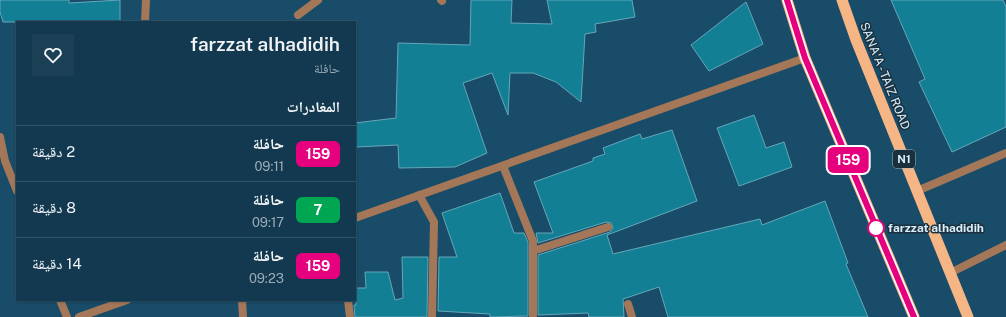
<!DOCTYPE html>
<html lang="ar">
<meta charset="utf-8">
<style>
body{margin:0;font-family:"Public Sans","Noto Naskh Arabic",sans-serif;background:#1b4056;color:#f1f3f6;direction:rtl;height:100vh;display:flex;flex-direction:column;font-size:15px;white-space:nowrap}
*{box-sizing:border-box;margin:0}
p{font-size:13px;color:#9cacb7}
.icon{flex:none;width:22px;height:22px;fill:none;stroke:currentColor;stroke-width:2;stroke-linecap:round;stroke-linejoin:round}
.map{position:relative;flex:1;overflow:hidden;direction:ltr}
.side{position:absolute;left:16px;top:21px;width:340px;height:280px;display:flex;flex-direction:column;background:#12394f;border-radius:0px;box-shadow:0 1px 3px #0004,0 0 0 1px #315366;direction:rtl}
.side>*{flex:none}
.badge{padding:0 8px;border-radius:6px;font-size:14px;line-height:26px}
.map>.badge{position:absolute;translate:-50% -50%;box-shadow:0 0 0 2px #fff}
h2{padding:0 16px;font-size:15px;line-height:36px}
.round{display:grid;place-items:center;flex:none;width:42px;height:42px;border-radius:0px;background:#1b4056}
.headline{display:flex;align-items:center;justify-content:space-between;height:68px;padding:0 16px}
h1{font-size:19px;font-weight:600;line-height:30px}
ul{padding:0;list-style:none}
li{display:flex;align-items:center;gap:12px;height:56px;padding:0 16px;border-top:1px solid #315366}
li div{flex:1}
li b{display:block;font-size:15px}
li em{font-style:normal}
li .badge{min-width:44px;font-weight:700;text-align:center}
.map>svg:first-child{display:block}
.building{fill:#137f95;stroke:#65a7b9}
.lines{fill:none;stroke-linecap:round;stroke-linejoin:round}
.service{stroke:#a37758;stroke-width:8}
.minor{stroke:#a37758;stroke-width:8}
.trunk{stroke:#f6b585;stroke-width:11}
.line-casing{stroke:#fff;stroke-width:9}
.line{stroke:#e6007e;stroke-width:6}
.stop-dot{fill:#fff;stroke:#e6007e;stroke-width:2}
.labels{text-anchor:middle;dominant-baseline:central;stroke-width:3;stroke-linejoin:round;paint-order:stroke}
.shield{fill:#1b303d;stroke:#a0b5c3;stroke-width:1}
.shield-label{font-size:11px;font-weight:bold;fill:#d9eefc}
.street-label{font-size:12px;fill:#d9eefc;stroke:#1b303d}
.stop-label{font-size:12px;font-weight:bold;fill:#d9eefc;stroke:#1b303d;text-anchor:start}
</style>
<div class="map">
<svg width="1006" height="317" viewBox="0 0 1006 317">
<rect width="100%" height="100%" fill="#184c69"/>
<g class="building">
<path d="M0,0H69V3L120,0V22H3L0,12Z"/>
<path d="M471,0H512L511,23L552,24L547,0H632L635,17L595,24L596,32L585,34L581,102L556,82L533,73H510L508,115L492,73L463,83L487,153L455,167L399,168L398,145L356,147L355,123L396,118L398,43L470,45Z"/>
<path d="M891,0H1003L1006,7V127L952,152L919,82L925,79Z"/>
<path d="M746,2L763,44L709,71L691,45Z"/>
<path d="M754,115L766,148L784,142L792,167L739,186L717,128Z"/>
<path d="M672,130L697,201L607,235L613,254L760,219L762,225L825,201L848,263L846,264L868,317H668L659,287L623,299L624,317H589L588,313L538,315V255L610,232L613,228L611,223L606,222L538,243L536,233H553L534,182L593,161V158L605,154L603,148L640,134L642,139Z"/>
<path d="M500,193L514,233H524L528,242V316L490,317V314L438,311L439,257H457L442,213Z"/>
<path d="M402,257H428L427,317H355L354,305H356V288H366L365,272H388L395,300L403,298Z"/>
</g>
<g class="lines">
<g class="service">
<path d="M441,0L442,1"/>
<path d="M298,15L318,0"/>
<path d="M419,195L434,222L432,317"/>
<path d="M533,251L608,227"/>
<path d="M950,273L1006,245"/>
<path d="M242,300L243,317"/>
<path d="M348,300L350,317"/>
</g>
<g class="minor">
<path d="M145,22L146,0"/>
<path d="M0,137L5,161L17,191"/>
<path d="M503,166L533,241V317"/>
<path d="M917,191L1006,153"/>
<path d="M355,218L805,58"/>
<path d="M60,300L67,317"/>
<path d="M628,304L632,317"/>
<path d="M79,317L127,300"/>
</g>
<g class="trunk">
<path d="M787,0L805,58L914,317"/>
<path d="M842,0L856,40L968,317"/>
</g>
</g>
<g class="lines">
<defs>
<path id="line" d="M787,0L805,58L914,317"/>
</defs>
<use href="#line" class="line-casing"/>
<use href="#line" class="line"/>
</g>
<circle class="stop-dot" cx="876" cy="228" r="8"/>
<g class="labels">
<rect class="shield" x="893" y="150" width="22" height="18" rx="3"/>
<g class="shield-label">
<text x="904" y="159">N1</text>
</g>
<g class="street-label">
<text transform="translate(885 76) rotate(68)">SANA'A - TAIZ ROAD</text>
</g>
<g class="stop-label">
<text x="888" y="228">farzzat alhadidih</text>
</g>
</g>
</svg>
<b class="badge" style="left:848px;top:160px;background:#e6007e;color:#fff">159</b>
<section class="side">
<div class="headline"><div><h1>farzzat alhadidih</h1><p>حافلة</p></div><a class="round"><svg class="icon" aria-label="heart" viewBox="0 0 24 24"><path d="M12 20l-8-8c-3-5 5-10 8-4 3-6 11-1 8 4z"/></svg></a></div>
<h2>المغادرات</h2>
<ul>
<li><span class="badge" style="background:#e6007e;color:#fff">159</span><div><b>حافلة</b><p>09:11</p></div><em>2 دقيقة</em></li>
<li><span class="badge" style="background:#00a651;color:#fff">7</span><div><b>حافلة</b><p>09:17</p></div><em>8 دقيقة</em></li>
<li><span class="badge" style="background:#e6007e;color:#fff">159</span><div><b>حافلة</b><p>09:23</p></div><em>14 دقيقة</em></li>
</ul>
</section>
</div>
